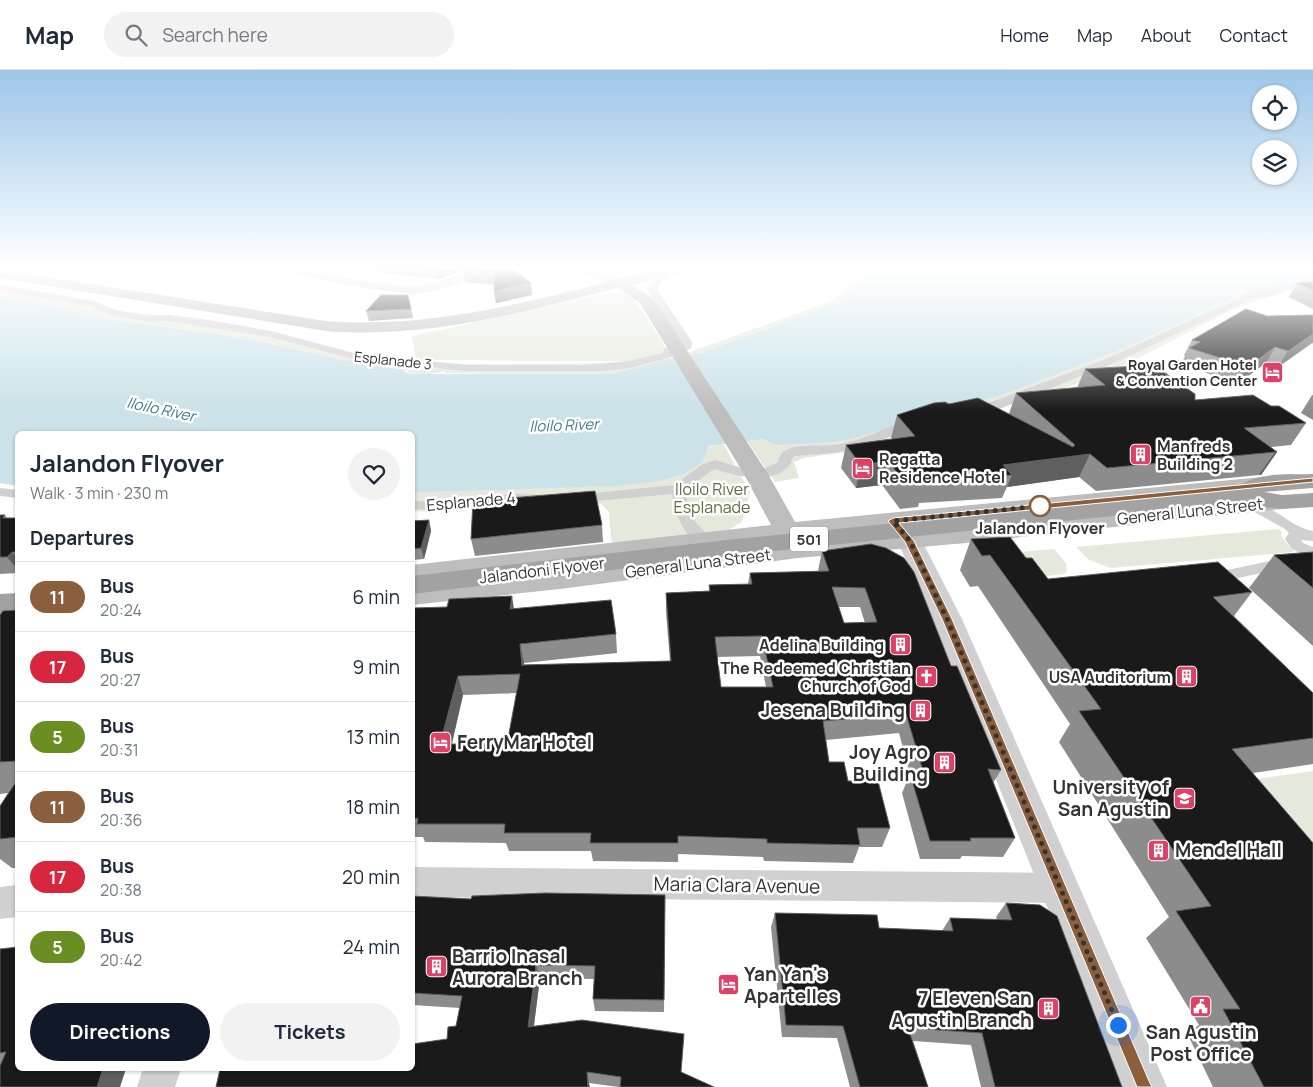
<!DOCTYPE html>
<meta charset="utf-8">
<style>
body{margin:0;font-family:Manrope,sans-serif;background:#f2f2f3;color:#1f2937;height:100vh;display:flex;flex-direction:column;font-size:19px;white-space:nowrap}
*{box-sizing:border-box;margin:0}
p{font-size:16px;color:#747a83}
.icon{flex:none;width:28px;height:28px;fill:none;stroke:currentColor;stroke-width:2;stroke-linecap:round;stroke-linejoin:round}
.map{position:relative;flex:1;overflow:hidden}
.side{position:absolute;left:15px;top:361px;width:400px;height:640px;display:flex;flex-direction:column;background:#fff;border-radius:8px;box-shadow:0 1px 4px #0004}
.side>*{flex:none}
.badge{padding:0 10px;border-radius:16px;font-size:18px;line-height:32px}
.tools{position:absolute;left:1252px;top:15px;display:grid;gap:10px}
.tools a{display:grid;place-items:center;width:45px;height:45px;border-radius:50%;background:#fff;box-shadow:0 1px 4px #0004;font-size:25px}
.you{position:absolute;width:25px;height:25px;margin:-12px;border:4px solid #fff;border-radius:50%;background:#1a73e8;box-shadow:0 0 0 8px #1a73e833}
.map>.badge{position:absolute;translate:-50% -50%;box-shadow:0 0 0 2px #fff}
h2{padding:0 15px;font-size:19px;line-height:45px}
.round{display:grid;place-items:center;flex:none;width:52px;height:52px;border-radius:26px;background:#f2f2f3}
.head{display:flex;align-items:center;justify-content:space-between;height:85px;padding:0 15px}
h1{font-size:24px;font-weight:700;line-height:38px}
.button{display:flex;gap:10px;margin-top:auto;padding:10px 15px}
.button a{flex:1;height:58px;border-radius:30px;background:#111827;color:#fff;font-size:20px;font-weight:700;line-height:58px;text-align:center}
.button a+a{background:#f2f2f3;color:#1f2937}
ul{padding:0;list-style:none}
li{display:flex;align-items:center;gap:15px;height:70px;padding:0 15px;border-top:1px solid #e0e1e3}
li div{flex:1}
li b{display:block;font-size:19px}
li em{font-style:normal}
li .badge{min-width:55px;font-weight:700;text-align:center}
header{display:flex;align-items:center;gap:30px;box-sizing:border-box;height:70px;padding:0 25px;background:#fff;border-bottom:1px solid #e0e1e3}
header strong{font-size:24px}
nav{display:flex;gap:28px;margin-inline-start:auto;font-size:18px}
.search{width:350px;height:45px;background:#f2f2f3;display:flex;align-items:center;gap:12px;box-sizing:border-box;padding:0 18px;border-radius:28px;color:#747a83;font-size:19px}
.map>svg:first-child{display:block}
.green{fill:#e5e9dc;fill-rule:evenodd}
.water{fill:#cae2e8}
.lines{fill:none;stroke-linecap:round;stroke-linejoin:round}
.pedestrian{fill:#d0d0d0;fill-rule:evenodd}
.minor{fill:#d0d0d0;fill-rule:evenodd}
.tertiary{fill:#d0d0d0;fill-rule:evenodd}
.secondary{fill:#bdbdbd;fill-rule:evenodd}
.trunk{fill:#a2a2a2;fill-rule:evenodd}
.wall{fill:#8c8c8c;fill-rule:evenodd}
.shaded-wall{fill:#5f5f5f}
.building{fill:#1a1a1a;stroke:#5f5f5f;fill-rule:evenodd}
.line{fill:#8b5e3c;stroke:#fff}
.walk{stroke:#333;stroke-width:5;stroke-dasharray:0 9}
.stop-dot{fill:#fff;stroke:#8b5e3c;stroke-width:2.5}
.labels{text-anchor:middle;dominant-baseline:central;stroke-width:5;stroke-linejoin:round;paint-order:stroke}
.far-street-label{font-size:14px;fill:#333;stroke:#fff}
.far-poi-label{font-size:14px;font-weight:bold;fill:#333;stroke:#fff;text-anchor:end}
.far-water-label{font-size:15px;font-style:italic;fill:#407a8c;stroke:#fff}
.shield{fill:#fff;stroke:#707070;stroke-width:1}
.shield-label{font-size:15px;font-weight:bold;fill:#333}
.poi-label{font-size:16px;font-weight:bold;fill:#333;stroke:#fff;text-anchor:end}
.park-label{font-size:16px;fill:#5d6d41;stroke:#fff}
.street-label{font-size:16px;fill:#333;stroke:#fff}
.stop-label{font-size:16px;font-weight:bold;fill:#333;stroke:#fff}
.near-poi-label{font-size:19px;font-weight:bold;fill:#333;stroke:#fff;text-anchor:end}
.near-street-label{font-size:19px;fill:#333;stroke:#fff}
</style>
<header>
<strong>Map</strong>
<div class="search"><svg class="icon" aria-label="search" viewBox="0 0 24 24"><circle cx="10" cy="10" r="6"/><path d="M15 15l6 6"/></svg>Search here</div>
<nav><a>Home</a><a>Map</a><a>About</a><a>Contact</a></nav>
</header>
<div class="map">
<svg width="1313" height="1017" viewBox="0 0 1313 1017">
<rect width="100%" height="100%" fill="#fff"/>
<g class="green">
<path d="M879,198H936L646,307L444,303L445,301C429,305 414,308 400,297L392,301L0,239V215L98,232L118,241L223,253L282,264L356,284L416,290L412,266L609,223L625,224L633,228L664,274V280L670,289L832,231L849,213ZM423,290L632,291C592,294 552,294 512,294C483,294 452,295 423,290Z"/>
<path d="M1313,198V213L1233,239L1129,293L1052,323L890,367L885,376L804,388L794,392L799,408L775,412L747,371L763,369L775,375L1231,225L1232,222L1255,221Z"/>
<path d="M720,374L724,375L750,422L742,452L723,463L614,475L611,469L609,442L601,434L592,433L439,442L413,441V420L616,416L708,377Z"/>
<path d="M1279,459L1282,462L1281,466L1294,482L1111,498L1089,490L1076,477Z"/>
<path d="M1054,479L1066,493L1067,501L1064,504L1030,508L995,484Z"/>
<path d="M1313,701V785L1214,715Z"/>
</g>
<path class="water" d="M885,198H1313V206L1260,223L1240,220L1232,222L1231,225L1233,228L1122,279L1007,323L854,368L835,372L775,375L763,369L709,376L702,392L687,402L659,411L616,416L413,422L412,364H18L17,416L0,413V228L69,239L90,247L207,263L256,271L341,290L400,297L407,303L414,304H614L669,289L702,283L827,237L845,231L857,214Z"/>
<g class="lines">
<g class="pedestrian">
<path d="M682,198H700C686,207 665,201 657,219L692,272L691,279L673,282L672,287L629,298L602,301H467L357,290L270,267L168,251L148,252L109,244L91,236L0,221V215L93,231L115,240L148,246L168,245L209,250L271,261L357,284L467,295H588L629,291L663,283L664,278L682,275L647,219L656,207Z"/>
<path d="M1313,207V213L1266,227L1250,228L1245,232L1116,292L997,340L974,347L968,343L970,340L1108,288L1239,228L1244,223L1265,221Z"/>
<path d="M913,349L917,350L919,353L917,356L861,378L834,383L794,386C791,389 792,393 789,396C773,415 735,406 715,399L711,401L686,420L688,434L692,448L712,470L709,473C688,479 673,441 672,424L574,433L569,432L567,429L569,426L574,425L675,415L701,395L715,390C737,396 756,406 778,392C780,371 815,377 832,375C861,373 885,356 913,349Z"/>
<path d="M0,418L18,420V428L0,426Z"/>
<path d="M513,424L547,425L552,426L554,429L552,432L547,433C502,431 458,441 412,439V431H446Z"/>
<path d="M1254,432C1275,437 1293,458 1313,461V471L1301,470L1303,473L1313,477V492L1210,514L1204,513L1202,509L1204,505L1302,484L1292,479L1285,469L1289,463L1285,459L1249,439L1247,436L1249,433Z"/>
</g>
<g class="minor">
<path d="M270,198C319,198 366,217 415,216C439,216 456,202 477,198C482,198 487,198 492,198L446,218L415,224L370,219L275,201Z"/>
<path d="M412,797L1061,803L1072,807L1077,818L1072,829L1061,833L412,827Z"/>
<path d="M18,815V847L0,849V817Z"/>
<path d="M143,999H181L175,1017H137Z"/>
</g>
<g class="tertiary">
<path d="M577,198H597L626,211L629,214L626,217H616L579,201Z"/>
<path d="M893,443L902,446L922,471L962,549L1167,1017H1119L932,549L902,481L880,451L884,446Z"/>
</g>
<path class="secondary" d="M661,198H686L684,201L632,215L654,230L768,404L795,452L1262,407L1270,409L1274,414L1270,419L1262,421L804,467L806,471L966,457L1282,425L1291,427L1294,432L1291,437L1282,439L966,473L798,488L560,519L412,535V515L560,501L781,474L779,470L412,513V495L771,455L744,404L640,233L618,218C521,243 426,269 326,261L0,208V200L326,251C440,260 551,226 661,198Z"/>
<g class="trunk">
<path d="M1313,404V418L1264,422L1282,425L1313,423V437L1282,439L1238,433L736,485L412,524V506L736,469L1236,419C1254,401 1289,405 1313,404Z"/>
<path d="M18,523V543L0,544V524Z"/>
</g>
</g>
<g class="wall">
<path d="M357,198H509L532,225L496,233L494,221V215L465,212L463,200L440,209L385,203Z"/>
<path d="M1313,212V239L1289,227L1297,213Z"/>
<path d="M410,234L413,248L369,251L366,241Z"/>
<path d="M1313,245V274L1312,273L1278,297L1266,293L1233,317L1213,310L1215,306L1181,294L1185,286L1184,285L1192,270L1267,246Z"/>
<path d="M1085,299L1195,330L1271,336L1306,353L1291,375L1271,377L1277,382L1261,405H1259L1096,421L1079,407L1007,417L1002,428L919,433L918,437L900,439L882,415L856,418L841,398L846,375L892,369L891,368L897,345L949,334L1009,344L1016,323L1077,318Z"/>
<path d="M1312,325H1313V350L1301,343Z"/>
<path d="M0,445H5L7,448H18V503L0,504Z"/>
<path d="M429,450L431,461L424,489L412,490V451Z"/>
<path d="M602,455L603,472L475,486L471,469Z"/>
<path d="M971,469L1026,488L1048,509L1252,522L1234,546L1313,623V694L1253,703L1313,1017H1213L1187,963L1199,955L1146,868L1169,847L1059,672L1070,654L978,516L970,517L960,500Z"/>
<path d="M871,474L951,596L1001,700L993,713L1015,768L1003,787L962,786L960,789H920L902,723L910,704L899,663L826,670L829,692L848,711L890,758L882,777H859L853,793L764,791L763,787L678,784V792L593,791L591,781H509L506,773L425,772L423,767H412V538L514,539L616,564L617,583L524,593V595L670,591L666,542V523L709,521V515L748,514L750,503L818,501L822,481ZM838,537H860L865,553H844ZM760,586L766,617H721L717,587ZM517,623L507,674H452L463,625Z"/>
<path d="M1313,482V576L1249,518L1274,485Z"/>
<path d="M18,540V798H12L0,789V736L8,723L0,724V545Z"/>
<path d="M665,825L664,942L595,941L593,929L594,909L540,908L534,956L681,1002L714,1017H619L589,1013L447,969L456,956L460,938L412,935V826L471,829Z"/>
<path d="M1006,833L1122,1017H981L971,975L913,971L928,1017H850L837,968L782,967L771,857L775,843L879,858L942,861L950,848L997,850L996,847Z"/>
<path d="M0,879L120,1017H0Z"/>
</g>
<g class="shaded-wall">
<path d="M445,198H468L440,209L438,201Z"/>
<path d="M531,213L532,225L496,233L494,221Z"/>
<path d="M1313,264V272L1312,273L1278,297L1288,281Z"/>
<path d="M1275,277L1266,293L1233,317L1242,301Z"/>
<path d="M1275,382H1277L1261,405H1259Z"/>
<path d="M1090,384L1079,407L1007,417L1012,405L1003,395Z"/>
<path d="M888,391L882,415L856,418L861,395Z"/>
<path d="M429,450L431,461L424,489L421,478Z"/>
<path d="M12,482L18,489V500L7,487Z"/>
<path d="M512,526L515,546L510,539Z"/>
<path d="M520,574L524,593L526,616L522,596Z"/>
<path d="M458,606L463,625L447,693L440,674Z"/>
<path d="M536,895L540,908L532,969L528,957Z"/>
<path d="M103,999H126L120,1017H97Z"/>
<path d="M587,1002L589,1013L590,1017H588Z"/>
</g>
<g class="building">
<path d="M414,198H445L438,201Z"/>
<path d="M467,198H509L512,201L514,200L531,213L494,221L495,203L463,200Z"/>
<path d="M1313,212V220L1297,213Z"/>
<path d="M381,225H408L411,239L366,241Z"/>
<path d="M1246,239L1267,246L1313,245V264L1288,281L1275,277L1242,301L1222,294L1227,290L1189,278L1200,272L1192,270Z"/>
<path d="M1154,295L1195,324V330L1253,325L1271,336H1279L1306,353L1244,358L1277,382H1275L1107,398L1090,384L1003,395L1012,405L922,410L925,413L907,415L888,391L861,395L846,375L915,366L897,345L934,333L945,332L949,334L978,328L1073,377L1075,375L1016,323L1105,315L1085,299Z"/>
<path d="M595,421L602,455L471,469L473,431Z"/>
<path d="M0,445H5L2,448H18V482H12L7,487H0Z"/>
<path d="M429,450L421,478L412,479V451Z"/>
<path d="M1010,467L1026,488H1032L1048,509L1218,492L1252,522L1213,527L1313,623V668L1232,679L1313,773V1017H1264L1223,939H1240L1176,841L1211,836L1079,641L1101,639L990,485L982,486L971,469Z"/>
<path d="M871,474L886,478L904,488L914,502L951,596H957L1001,700L988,699L1015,768H970L971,771H930L910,704H924L906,644L823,651L829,692H844L848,711H878L890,758H857L860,775L767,773V769L678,766V773H590L591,763H504L505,754H417L418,748L412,749V538L447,537L449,529L512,526L510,539L611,530L616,564L520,574L522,596V595L671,591L666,523L710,521L709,515L752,514L750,503L829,501L822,481ZM832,517L865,518L877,552L844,553ZM762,566L773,617H721L715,567ZM520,604L507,674H440L458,606Z"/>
<path d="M1313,482V518L1274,485Z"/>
<path d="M18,540V691L0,692V545L3,541Z"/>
<path d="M18,709V767L0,769V736Z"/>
<path d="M545,823L665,825L664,930L593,929L595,896L536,895L528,957L582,950L684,964L681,1002L714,1017H620L621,1007L587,1002L588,1017H216L220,999H412V974L447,969L448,957L456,956L462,926L412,923V826L471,829L472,826Z"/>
<path d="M1006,833L1040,835L1057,846L1122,1017H995L982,963L908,958L928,1017H860L843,956L786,955L775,843L877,845L879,858L953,861L950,848L1012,850Z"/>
<path d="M18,877V999H103L97,1017H0V996L6,982L0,983V879Z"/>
</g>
<linearGradient id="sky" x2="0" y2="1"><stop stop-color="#9cc6e8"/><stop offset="0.58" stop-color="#fff"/><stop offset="1" stop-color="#fff" stop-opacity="0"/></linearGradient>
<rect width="1313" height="341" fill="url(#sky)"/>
<path class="line" d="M1313,408V412L899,453L914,471L952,549L1149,1011L1152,1017H1137L942,549L905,472L888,451L893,448Z"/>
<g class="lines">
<path class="walk" d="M1040,436L893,451L910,471L947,549L1118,955"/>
</g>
<defs>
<symbol id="hotel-square" viewBox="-11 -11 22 22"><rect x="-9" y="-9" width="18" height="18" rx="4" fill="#dd4166" stroke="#fff"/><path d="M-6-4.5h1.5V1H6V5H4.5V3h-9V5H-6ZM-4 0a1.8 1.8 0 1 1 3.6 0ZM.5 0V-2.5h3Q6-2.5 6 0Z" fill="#fff"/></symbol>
<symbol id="building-square" viewBox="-11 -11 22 22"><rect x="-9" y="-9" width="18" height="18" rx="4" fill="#dd4166" stroke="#fff"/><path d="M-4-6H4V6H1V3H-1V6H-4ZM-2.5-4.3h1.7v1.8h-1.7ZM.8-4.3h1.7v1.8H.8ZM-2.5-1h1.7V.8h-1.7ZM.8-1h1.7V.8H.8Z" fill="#fff"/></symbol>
<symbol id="church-square" viewBox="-11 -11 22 22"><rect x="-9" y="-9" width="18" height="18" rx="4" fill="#dd4166" stroke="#fff"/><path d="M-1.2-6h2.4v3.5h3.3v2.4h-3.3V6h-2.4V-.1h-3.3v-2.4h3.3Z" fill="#fff"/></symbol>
<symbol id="university-square" viewBox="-11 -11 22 22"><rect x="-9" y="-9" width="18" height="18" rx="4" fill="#dd4166" stroke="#fff"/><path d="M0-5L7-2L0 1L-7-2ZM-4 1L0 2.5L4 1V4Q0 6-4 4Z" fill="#fff"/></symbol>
<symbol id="civic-square" viewBox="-11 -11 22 22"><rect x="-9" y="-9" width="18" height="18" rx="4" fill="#dd4166" stroke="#fff"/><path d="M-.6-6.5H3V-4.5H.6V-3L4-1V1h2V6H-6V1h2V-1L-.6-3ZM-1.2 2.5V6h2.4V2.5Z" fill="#fff"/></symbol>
</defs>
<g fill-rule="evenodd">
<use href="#hotel-square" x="1260" y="290" width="25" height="25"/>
<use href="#building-square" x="1128" y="372" width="25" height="25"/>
<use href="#hotel-square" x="850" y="386" width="25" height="25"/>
<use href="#building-square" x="888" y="562" width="25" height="25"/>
<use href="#church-square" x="914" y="594" width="25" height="25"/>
<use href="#building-square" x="1174" y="594" width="25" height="25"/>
<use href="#building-square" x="908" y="628" width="25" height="25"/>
<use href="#hotel-square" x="428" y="660" width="25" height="25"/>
<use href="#building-square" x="932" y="680" width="25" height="25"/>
<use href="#university-square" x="1172" y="716" width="25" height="25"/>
<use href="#building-square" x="1146" y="768" width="25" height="25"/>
<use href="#building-square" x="424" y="884" width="25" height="25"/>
<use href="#hotel-square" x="716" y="902" width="25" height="25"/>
<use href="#civic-square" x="1188" y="924" width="25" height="25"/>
<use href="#building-square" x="1036" y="926" width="25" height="25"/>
</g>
<circle class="stop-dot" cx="1040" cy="436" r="10"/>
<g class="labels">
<g class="far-street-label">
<text transform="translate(393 290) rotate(6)">Esplanade 3</text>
</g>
<g class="far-poi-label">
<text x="1257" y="294">Royal Garden Hotel<tspan x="1257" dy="16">&amp; Convention Center</tspan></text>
</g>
<g class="far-water-label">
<text transform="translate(161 339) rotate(12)">Iloilo River</text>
<text transform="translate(564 355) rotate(-2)">Iloilo River</text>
</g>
<rect class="shield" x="790" y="456.5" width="38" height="25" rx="4"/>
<g class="shield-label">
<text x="809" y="469">501</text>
</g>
<g class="poi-label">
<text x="1157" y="376" text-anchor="start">Manfreds<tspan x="1157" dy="18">Building 2</tspan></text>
<text x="879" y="389" text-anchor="start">Regatta<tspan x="879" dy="18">Residence Hotel</tspan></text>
<text x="884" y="575">Adelina Building</text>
<text x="911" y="598">The Redeemed Christian<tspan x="911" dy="18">Church of God</tspan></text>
<text x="1171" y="607">USA Auditorium</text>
</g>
<g class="park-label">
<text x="712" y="419">Iloilo River<tspan x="712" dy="18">Esplanade</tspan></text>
</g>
<g class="street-label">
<text transform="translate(471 431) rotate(-5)">Esplanade 4</text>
<text transform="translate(1190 441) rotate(-6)">General Luna Street</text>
<text transform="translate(698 493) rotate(-7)">General Luna Street</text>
<text transform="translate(542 500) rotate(-7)">Jalandoni Flyover</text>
</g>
<g class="stop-label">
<text x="1040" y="458">Jalandon Flyover</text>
</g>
<g class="near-poi-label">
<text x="905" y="640">Jesena Building</text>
<text x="457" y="672" text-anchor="start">FerryMar Hotel</text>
<text x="928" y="682">Joy Agro<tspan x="928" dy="22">Building</tspan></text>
<text x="1169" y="717">University of<tspan x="1169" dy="22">San Agustin</tspan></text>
<text x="1175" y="780" text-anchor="start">Mendel Hall</text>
<text x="452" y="886" text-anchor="start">Barrio Inasal<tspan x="452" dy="22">Aurora Branch</tspan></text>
<text x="744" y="904" text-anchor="start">Yan Yan's<tspan x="744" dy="22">Apartelles</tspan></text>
<text x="1032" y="928">7 Eleven San<tspan x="1032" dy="22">Agustin Branch</tspan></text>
<text x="1201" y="962" text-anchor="middle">San Agustin<tspan x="1201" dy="22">Post Office</tspan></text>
</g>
<g class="near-street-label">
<text transform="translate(737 815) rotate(1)">Maria Clara Avenue</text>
</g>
</g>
</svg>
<div class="tools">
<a><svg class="icon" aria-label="locate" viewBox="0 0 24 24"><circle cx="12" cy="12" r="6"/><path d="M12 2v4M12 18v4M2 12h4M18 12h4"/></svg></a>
<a><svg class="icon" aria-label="layers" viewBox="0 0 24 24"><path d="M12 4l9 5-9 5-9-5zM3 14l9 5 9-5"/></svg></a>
</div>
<div class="you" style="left:1118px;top:955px"></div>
<section class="side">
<div class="head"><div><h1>Jalandon Flyover</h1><p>Walk · 3 min · 230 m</p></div><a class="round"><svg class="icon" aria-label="heart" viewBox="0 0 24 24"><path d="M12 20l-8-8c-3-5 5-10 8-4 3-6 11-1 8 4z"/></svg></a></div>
<h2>Departures</h2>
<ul>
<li><span class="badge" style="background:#8b5e3c;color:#fff">11</span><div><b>Bus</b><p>20:24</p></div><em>6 min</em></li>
<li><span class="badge" style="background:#d7263d;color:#fff">17</span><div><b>Bus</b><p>20:27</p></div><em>9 min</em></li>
<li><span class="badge" style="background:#6b8e23;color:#fff">5</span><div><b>Bus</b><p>20:31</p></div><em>13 min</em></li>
<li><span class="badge" style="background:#8b5e3c;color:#fff">11</span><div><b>Bus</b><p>20:36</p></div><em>18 min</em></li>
<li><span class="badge" style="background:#d7263d;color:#fff">17</span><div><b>Bus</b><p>20:38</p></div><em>20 min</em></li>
<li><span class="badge" style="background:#6b8e23;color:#fff">5</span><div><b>Bus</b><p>20:42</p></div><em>24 min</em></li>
</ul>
<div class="button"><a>Directions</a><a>Tickets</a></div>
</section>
</div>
